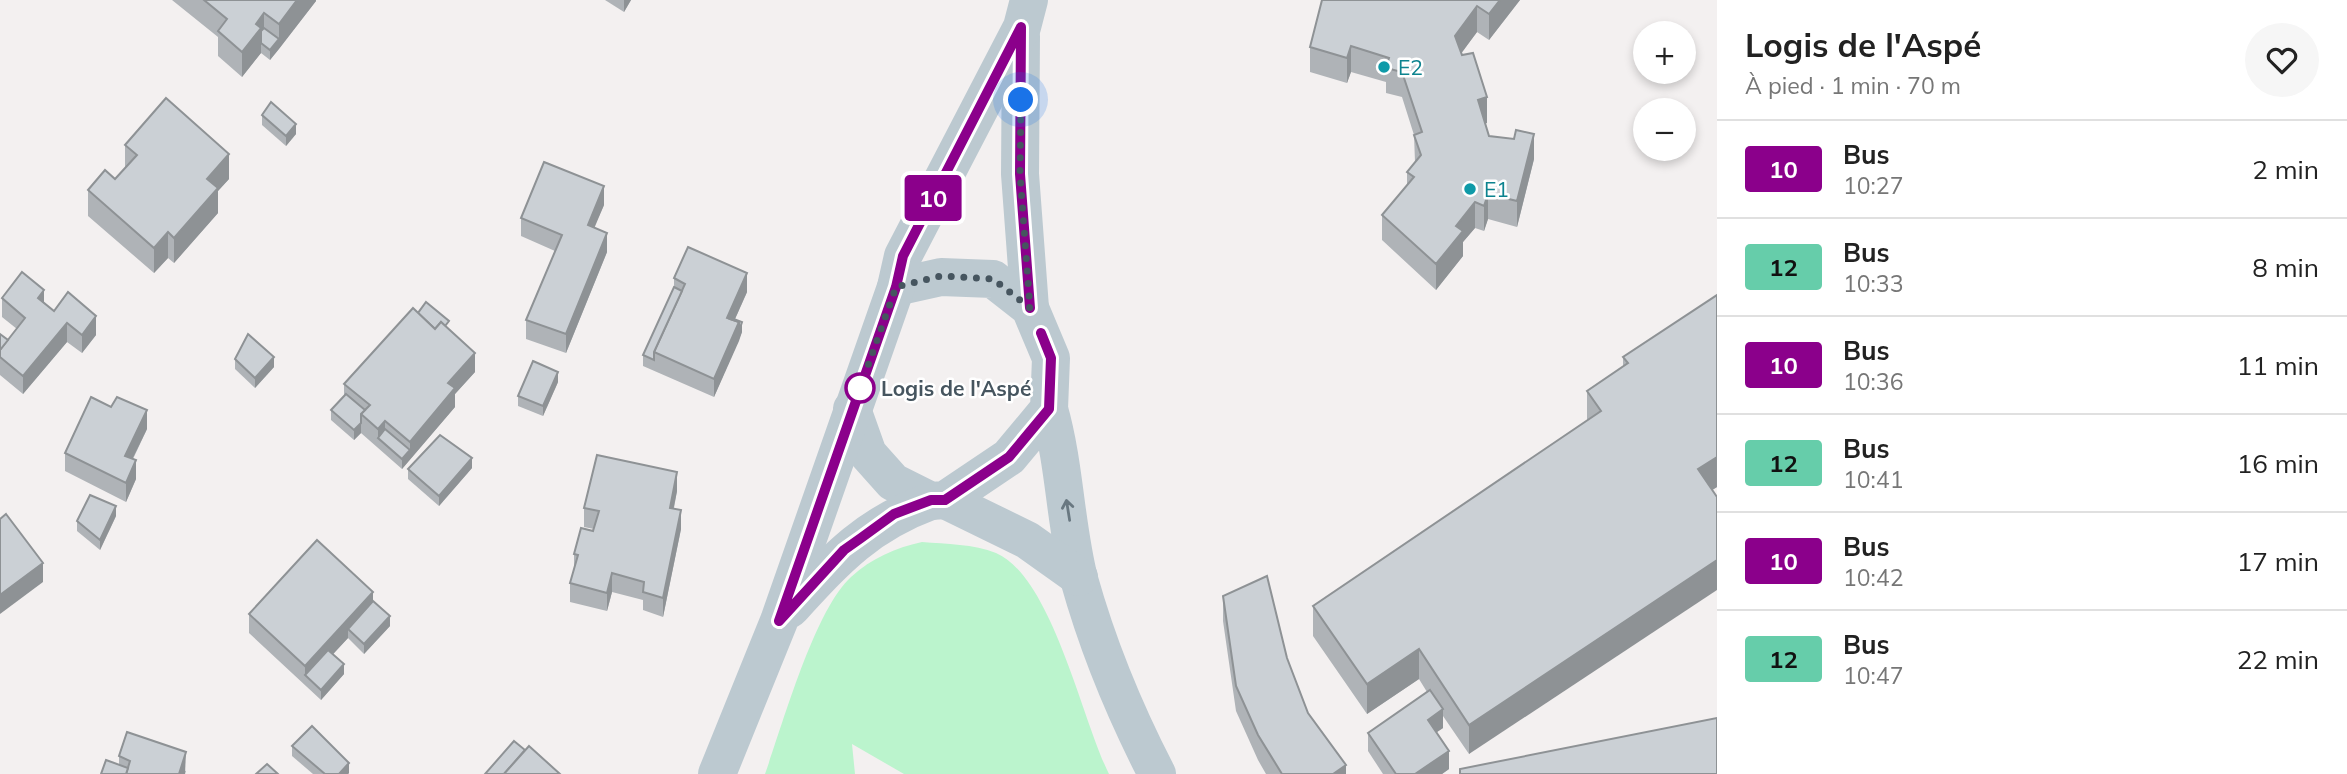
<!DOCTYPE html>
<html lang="fr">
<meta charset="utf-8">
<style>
body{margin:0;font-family:Mulish,sans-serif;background:#f6f6f6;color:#222;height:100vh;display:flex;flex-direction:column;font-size:26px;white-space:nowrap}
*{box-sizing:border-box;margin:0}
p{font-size:23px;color:#767676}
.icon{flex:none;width:38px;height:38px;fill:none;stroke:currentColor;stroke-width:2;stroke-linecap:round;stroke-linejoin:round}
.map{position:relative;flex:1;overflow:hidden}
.drawer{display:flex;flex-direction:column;background:#fff;width:630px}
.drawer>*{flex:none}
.badge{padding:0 14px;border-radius:5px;font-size:24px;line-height:46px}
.buttons{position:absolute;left:1633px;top:21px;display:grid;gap:14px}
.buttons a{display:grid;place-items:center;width:63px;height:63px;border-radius:50%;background:#fff;box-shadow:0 4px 10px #0003;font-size:35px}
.you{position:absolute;width:35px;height:35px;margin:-18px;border:5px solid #fff;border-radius:50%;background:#1a73e8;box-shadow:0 0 0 10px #1a73e833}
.map>.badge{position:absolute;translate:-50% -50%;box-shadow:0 0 0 4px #fff}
.round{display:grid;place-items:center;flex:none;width:74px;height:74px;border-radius:37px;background:#f6f6f6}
.head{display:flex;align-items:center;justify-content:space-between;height:119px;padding:0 28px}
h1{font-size:33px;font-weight:700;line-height:52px}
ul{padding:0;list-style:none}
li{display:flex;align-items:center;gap:21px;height:98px;padding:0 28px;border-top:2px solid #e0e0e0}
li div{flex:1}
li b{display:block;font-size:26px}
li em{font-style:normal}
li .badge{min-width:77px;font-weight:700;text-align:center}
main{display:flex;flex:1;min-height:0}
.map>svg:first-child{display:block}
.green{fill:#bbf4cd}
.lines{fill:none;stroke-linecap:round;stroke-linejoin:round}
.tertiary{stroke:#bcc9d0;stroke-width:38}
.wall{fill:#afb3b7}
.shaded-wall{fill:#8e9295}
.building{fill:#cbd0d5;stroke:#8e9295;stroke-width:2}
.oneway{stroke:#697881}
.line-casing{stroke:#fff;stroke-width:16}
.line{stroke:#8b008b;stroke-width:10}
.walk{stroke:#46555f;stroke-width:7;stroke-dasharray:0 12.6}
.culture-dot{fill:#0f9aa8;stroke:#fff;stroke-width:2.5}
.stop-dot{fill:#fff;stroke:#8b008b;stroke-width:3.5}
.labels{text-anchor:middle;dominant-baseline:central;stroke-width:5;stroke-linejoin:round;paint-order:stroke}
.culture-label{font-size:21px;fill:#0d838f;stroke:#fff;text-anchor:start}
.stop-label{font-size:21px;font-weight:bold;fill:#46555f;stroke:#fff;text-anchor:start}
</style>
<main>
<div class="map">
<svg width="1717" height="774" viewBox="0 0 1717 774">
<rect width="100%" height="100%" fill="#f3f0f0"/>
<path class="green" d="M922,542C946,544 974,544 996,553C1052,577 1082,720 1109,774H904L852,744L855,774H765C783,724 814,611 851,577C872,558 895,548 922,542Z"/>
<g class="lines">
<g class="tertiary">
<path d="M1021,36L1020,174L1030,308"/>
<path d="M852,409L868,454L893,482L931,501L945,500L1009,457L1049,409L1051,358L1030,308L993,279L941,277L896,287"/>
<path d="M1049,409C1065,465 1065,523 1079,579C1098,647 1125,712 1157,774"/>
<path d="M945,500L1027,540L1079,577"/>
<path d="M790,609C836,559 866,525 931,501"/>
<path d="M717,774L779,621L896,287L903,256L1022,27L1029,0"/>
</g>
</g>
<g class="wall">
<path d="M172,0H316V1L270,60L261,53L242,77L218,56V37Z"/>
<path d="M605,0H631L624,12Z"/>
<path d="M1322,0H1520L1489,40L1477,32L1461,53L1487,123H1485L1489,136L1534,159L1517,227L1488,219L1484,231L1475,228L1463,242V256L1436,290L1382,240V215L1407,186V172L1415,162L1414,135L1402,97L1386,93V82L1351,72L1347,83L1310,72V47Z"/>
<path d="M262,115L296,134L286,146L262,125Z"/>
<path d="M125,145L229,179L218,191V213L174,263L168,258L154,273L88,216V190L115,179L125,169Z"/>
<path d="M604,205L594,227L607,252L566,353L526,339V320L555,251L521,236V218Z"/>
<path d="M674,278L747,292L735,319L742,332L714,397L643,366V355L674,287Z"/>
<path d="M1717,295V487L1712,490L1469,754L1443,716V728L1437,732L1449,769L1442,774H1383L1368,751V733L1427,692L1419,679L1367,714L1313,636V606L1587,421V391L1623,367V357Z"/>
<path d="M2,298L44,304L54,311L96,335L82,353L67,342L23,394L0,375V334L8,340L17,329L2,317Z"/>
<path d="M418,313L449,329L475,372L455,394V407L402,469L361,433L354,440L331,420V410L344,396V384Z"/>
<path d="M235,359L274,367L255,388L235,369Z"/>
<path d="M558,382L543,416L518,406V396Z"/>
<path d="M147,429L133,459L136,479L126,502L65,471V453Z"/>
<path d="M472,468L439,506L408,479V469Z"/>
<path d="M677,491L674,508L681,529L663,617L643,610V600L612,592L607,611L570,602V583L574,568V554L594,529L584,527V508Z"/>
<path d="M116,516L100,550L77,531V521Z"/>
<path d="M1223,596L1287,658L1308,713L1346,774H1266L1258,760L1236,711L1223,621Z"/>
<path d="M373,601L390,626L364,654L348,638L333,654L344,674L321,700L249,633V614Z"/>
<path d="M292,746L349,773L348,774H313L292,756Z"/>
<path d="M119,756L186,771L185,774H101L119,765Z"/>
</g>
<g class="shaded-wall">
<path d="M297,0H316V1L279,49V24Z"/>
<path d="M624,0H631L624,12Z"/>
<path d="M1500,0H1520L1489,40V14Z"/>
<path d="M1477,6V32L1455,62V36Z"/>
<path d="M264,13V38L261,42V53L242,77V52L256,24Z"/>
<path d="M279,39V49L270,60V50Z"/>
<path d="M1351,46V72L1347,83V58Z"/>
<path d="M1487,97V123L1478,126V100Z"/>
<path d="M296,124V134L286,146V136Z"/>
<path d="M1534,134V159L1517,227V201Z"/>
<path d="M229,154V179L218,191V213L174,263V238L207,179Z"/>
<path d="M604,186V205L588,243V225Z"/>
<path d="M1488,194V219L1484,231V206Z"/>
<path d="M1475,202V228L1463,242V256L1436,290V264L1456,226Z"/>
<path d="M168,232V258L154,273V248Z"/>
<path d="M607,233V252L566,353V334Z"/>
<path d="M747,273V292L731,328L727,318Z"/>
<path d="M44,290V309L38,298Z"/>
<path d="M96,316V335L82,353V335Z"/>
<path d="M739,322V341L714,397V379Z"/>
<path d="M742,322V332L739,341V331Z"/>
<path d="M67,323V342L23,394V376Z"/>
<path d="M475,353V372L455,394V407L402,469V459L410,450V442L448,383Z"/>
<path d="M274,357V367L255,388V378Z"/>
<path d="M558,372V382L543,416V406Z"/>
<path d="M147,410V429L125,474V456Z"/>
<path d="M385,421V439L378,438V429Z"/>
<path d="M361,423V433L354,440V430Z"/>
<path d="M1717,457V487L1698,499V469Z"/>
<path d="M472,458V468L439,506V496Z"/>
<path d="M136,460V479L126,502V483Z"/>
<path d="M677,472V491L670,526V508Z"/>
<path d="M116,506V516L100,550V540Z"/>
<path d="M681,510V529L663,617V598Z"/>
<path d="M1717,560V590L1469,754V725Z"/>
<path d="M43,563V582L0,614V595Z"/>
<path d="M612,573V592L607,611V593Z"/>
<path d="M373,592V611L348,629V638L310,679L305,675V666Z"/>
<path d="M390,616V626L364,654V644Z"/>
<path d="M1419,649V679L1367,714V684Z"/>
<path d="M344,664V674L321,700V690Z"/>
<path d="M1443,709V728L1428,738V720Z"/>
<path d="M1449,751V769L1442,774H1415Z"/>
<path d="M186,752L185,774H179Z"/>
<path d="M349,763V773L348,774H339Z"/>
<path d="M1346,765V774H1333Z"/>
</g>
<g class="building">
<path d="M204,0H297L279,24L264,13L256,24L261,28L242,52L218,31L227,19Z"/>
<path d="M1322,0H1500L1489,14L1477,6L1455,36L1462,55L1473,53L1487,97L1478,100L1489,136L1514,139L1516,130L1534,134L1517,201L1488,194L1484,206L1475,202L1456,226L1463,231L1436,264L1382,215L1414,177L1407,172L1421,155L1414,135L1422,132L1402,72L1386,68L1389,58L1351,46L1347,58L1310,47Z"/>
<path d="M264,28L279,39L270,50L261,43V31Z"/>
<path d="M166,98L229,154L207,179L218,188L174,238L168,232L154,248L88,190L105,170L115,179L137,155L125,145Z"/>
<path d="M271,102L296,124L286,136L262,115Z"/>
<path d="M544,162L604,186L588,225L607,233L566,334L526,320L562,235L521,218Z"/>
<path d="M688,247L747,273L727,318L739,322L714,379L654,352L685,284L674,278Z"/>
<path d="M22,272L44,290L38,298L54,311L68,292L96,316L82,335L67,323L23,376L0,357V350L25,318L2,298Z"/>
<path d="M674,287L682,291L654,352V360L643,355Z"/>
<path d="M1717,295V457L1698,469L1717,497V560L1469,725L1419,649L1367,684L1313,606L1601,411L1587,391L1628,363L1623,357Z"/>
<path d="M426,302L449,321L445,326L441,322L435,329L418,313Z"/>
<path d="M413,308L435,329L441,322L475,353L448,383L455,388L410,442L385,421L378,429L361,414L370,405L344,384Z"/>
<path d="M731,318L742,322L739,331V322L730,319Z"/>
<path d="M0,334L8,340L0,350Z"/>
<path d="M248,334L274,357L255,378L235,359Z"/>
<path d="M533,361L558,372L543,406L518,396Z"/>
<path d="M346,394L365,410L361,414V423L354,430L331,410Z"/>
<path d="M91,397L111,407L117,397L147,410L125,456L136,460L126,483L65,453Z"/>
<path d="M385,429L410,450L402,459L378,438Z"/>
<path d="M440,435L472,458L439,496L408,469Z"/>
<path d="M597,455L677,472L670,508L681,510L663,598L643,592L644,582L612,573L607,593L570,583L578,555L574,554L581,528L593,531L599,511L584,508Z"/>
<path d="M90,495L116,506L100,540L77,521Z"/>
<path d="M6,514L43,563L0,595V519Z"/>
<path d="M317,540L373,592L305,666L249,614Z"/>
<path d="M1267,576L1287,658L1308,713L1346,765L1333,774H1282L1258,735L1236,686L1223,596Z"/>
<path d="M373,601L390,616L364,644L348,629Z"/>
<path d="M328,650L344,664L321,690L305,675Z"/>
<path d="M1430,690L1443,709L1428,720L1449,751L1415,774H1396L1368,733Z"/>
<path d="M1717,718V774H1460V769Z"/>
<path d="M312,726L349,763L339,774H325L292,746Z"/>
<path d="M127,732L186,752L179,774H126L130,761L119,756Z"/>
<path d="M514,741L525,750L504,774H485Z"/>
<path d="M529,746L560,774H504Z"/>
<path d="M106,760L128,768L126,774H101Z"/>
<path d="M267,764L278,774H256Z"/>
</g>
<defs><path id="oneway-shaft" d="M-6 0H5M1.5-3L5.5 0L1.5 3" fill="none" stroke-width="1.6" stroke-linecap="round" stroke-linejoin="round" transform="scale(1.75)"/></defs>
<use class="oneway" href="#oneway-shaft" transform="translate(1068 510) rotate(-99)"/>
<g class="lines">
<defs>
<path id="line" d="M1030,308L1020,174L1021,27L903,256L896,287L779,621L844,550L861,538L894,514L931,500H945L1009,457L1049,409L1051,358L1041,333"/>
</defs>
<use href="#line" class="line-casing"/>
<use href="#line" class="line"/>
<path class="walk" d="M860,388L896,287L941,276L993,279L1030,308L1020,174L1021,100"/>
</g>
<g class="culture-dot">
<circle cx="1384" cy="67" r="7"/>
<circle cx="1470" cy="189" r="7"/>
</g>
<circle class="stop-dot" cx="860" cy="388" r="14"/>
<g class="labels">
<g class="culture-label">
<text x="1398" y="67">E2</text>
<text x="1484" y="189">E1</text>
</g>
<g class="stop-label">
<text x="881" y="388">Logis de l'Aspé</text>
</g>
</g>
</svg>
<div class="buttons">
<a>+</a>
<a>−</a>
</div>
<div class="you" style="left:1021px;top:100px"></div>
<b class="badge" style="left:933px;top:198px;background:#8b008b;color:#fff">10</b>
</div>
<section class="drawer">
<div class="head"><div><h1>Logis de l'Aspé</h1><p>À pied · 1 min · 70 m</p></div><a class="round"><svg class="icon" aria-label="heart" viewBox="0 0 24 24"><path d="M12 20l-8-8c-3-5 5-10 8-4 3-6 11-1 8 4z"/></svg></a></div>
<ul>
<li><span class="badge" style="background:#8b008b;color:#fff">10</span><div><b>Bus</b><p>10:27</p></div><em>2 min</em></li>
<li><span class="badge" style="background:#66cdaa;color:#111">12</span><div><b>Bus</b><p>10:33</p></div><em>8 min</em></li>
<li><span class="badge" style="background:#8b008b;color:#fff">10</span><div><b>Bus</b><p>10:36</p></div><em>11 min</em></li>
<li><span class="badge" style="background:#66cdaa;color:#111">12</span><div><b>Bus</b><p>10:41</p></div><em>16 min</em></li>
<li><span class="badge" style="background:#8b008b;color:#fff">10</span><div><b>Bus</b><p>10:42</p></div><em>17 min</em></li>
<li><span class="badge" style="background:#66cdaa;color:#111">12</span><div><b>Bus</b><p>10:47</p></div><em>22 min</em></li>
</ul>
</section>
</main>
